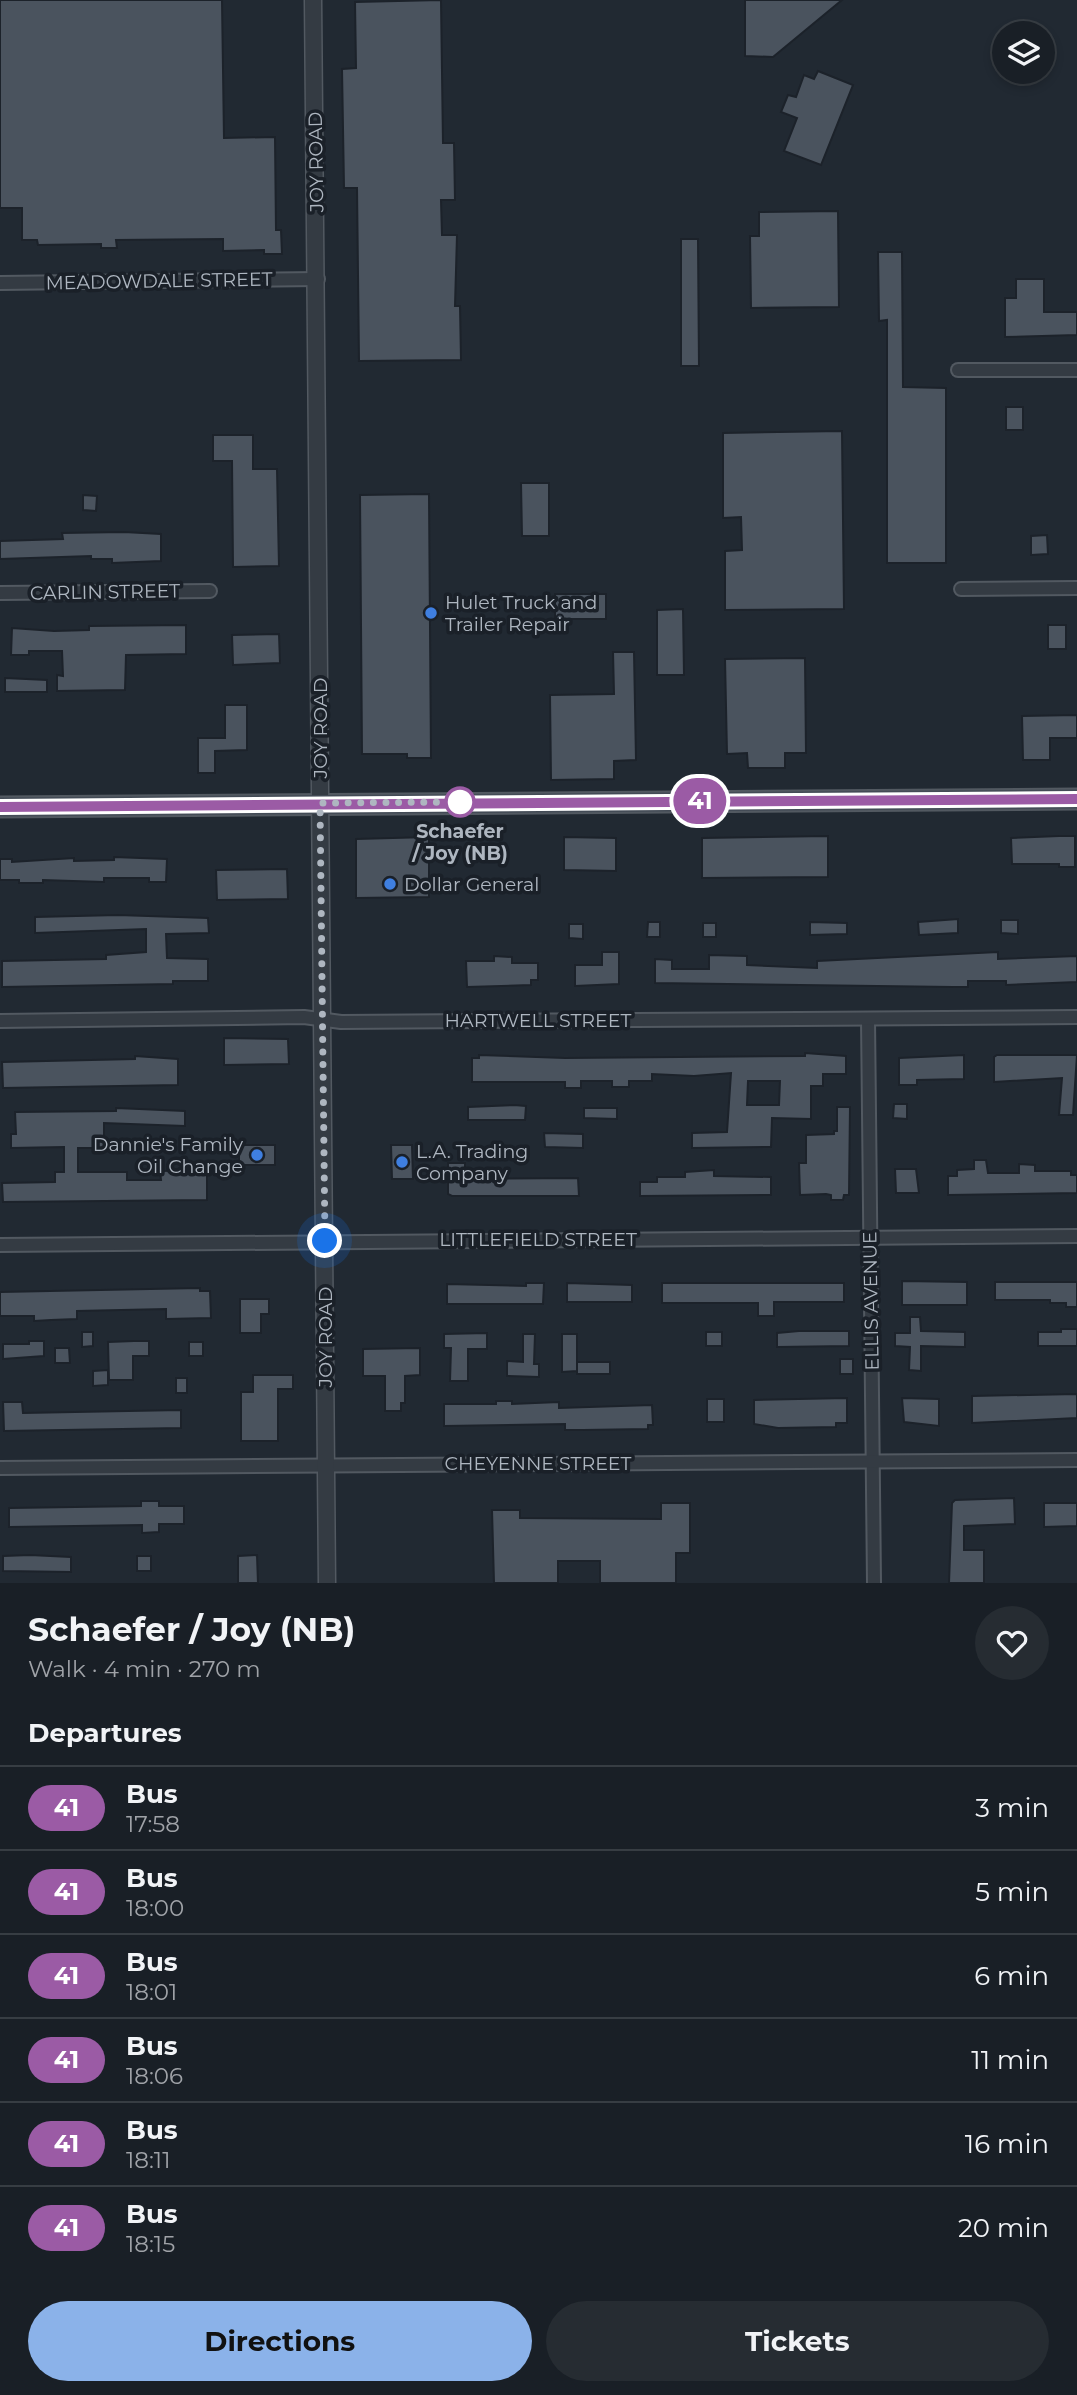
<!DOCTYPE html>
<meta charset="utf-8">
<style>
body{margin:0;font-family:Montserrat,sans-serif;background:#262c32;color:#f1f3f6;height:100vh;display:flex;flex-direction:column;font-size:26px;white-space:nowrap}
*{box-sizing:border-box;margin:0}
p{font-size:23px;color:#9fa2a7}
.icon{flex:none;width:38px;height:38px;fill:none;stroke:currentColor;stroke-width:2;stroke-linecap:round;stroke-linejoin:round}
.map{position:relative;height:1583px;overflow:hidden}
.side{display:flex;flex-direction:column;background:#191f26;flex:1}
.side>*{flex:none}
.badge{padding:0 14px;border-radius:23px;font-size:24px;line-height:46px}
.tools{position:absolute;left:992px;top:21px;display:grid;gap:14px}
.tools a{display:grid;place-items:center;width:63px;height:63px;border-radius:50%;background:#191f26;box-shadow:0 4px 10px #0003,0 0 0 2px #373d43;font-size:35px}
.you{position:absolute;width:35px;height:35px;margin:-18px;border:5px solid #fff;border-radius:50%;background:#1a73e8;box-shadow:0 0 0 10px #1a73e833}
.map>.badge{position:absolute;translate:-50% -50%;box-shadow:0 0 0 4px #fff}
h2{padding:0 28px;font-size:26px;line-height:63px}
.round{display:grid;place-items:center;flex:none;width:74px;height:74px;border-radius:37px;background:#262c32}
.summary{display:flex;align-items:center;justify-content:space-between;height:119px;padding:0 28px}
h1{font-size:33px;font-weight:700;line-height:52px}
.primary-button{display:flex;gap:14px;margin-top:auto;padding:14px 28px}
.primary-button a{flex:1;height:80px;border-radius:42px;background:#8bb2e9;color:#111;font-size:28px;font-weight:700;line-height:80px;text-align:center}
.primary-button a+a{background:#262c32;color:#f1f3f6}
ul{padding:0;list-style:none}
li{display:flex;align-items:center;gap:21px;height:84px;padding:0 28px;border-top:2px solid #373d43}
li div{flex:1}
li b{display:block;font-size:26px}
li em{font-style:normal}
li .badge{min-width:77px;font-weight:700;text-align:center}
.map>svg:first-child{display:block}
.building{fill:#4a535e;stroke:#1c222a;stroke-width:2;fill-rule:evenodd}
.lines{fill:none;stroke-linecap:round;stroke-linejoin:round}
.minor-casing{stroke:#525961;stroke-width:16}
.tertiary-casing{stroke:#525961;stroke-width:19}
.secondary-casing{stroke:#525961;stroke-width:23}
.minor{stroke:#343b43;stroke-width:12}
.tertiary{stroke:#343b43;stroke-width:16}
.secondary{stroke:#434b56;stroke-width:19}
.line-casing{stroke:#fff;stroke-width:16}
.line{stroke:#9b5ba5;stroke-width:10}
.walk{stroke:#aeb6c0;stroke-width:7;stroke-dasharray:0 12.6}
.shop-dot{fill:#3f7fe0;stroke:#1a2028;stroke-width:2.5}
.stop-dot{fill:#fff;stroke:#9b5ba5;stroke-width:3.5}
.labels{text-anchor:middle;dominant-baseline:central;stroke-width:7;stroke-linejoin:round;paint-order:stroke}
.street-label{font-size:19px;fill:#aeb6c0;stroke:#1a2028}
.poi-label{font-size:19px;fill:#aeb6c0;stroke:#1a2028;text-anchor:start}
.stop-label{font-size:19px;font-weight:bold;fill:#aeb6c0;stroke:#1a2028}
</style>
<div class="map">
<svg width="1077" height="1583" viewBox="0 0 1077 1583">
<rect width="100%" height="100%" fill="#212932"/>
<g class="building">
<path d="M0,0H222L224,138L275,137L276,230H281L282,254H264V250L223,251V239L116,240L117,248H101V244L38,245L37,240H22V208H0Z"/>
<path d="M441,0L443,143H454L455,200H441L442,235H457L455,306H460L461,360L359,361L357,188H344L342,69L356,68L355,2Z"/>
<path d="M745,0H842L773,57L745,56Z"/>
<path d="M818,71L853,85L821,165L784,151L797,118L781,112L788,95L796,97L804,75L814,79Z"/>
<path d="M838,211L839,307L751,308L750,236H759V212Z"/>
<path d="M681,239H698L699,366H681Z"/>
<path d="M878,252H902L903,387L946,388V563H887V320L879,321Z"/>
<path d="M1016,279H1044V312H1077V335L1005,337V298H1016Z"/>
<rect x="1006" y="407" width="17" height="23"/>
<path d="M842,431L844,609L725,610V551L742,550L741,517L723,518V433Z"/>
<path d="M213,435H253V469H277L279,566L233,567L232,461H213Z"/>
<path d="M521,483H549V536H522Z"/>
<path d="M429,494L431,758H407V754H362L360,495Z"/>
<path d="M83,495L97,496L96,511L83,510Z"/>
<path d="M124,532L161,534V561L112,563V559H91V556L0,559V541L63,539L62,533Z"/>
<path d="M1047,535L1048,554L1031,555V536Z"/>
<rect x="555" y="594" width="51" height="25"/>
<path d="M683,609L684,675H657V610Z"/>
<path d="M186,625V654L126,655L125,690L57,691V675L63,676L62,651H29V655H11L12,628L54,631L89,630V626Z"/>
<rect x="1048" y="625" width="18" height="24"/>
<path d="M279,634L280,663L233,665L232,635Z"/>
<path d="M613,652H634L636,760L614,761V779L551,780L550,695L614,694Z"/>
<path d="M805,658L806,753H785V768H748L747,753L727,754L725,659Z"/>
<path d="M5,678L47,680V692H5Z"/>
<path d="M225,705H247V750L215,751V773H198V738H225Z"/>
<path d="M1077,715V738H1050V760H1023L1022,716Z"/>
<path d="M828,836V877L702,878V838Z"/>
<path d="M1059,836H1075V867H1059V864H1012L1011,838Z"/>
<path d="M429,837V897L356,898V839Z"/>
<path d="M564,837L616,838V871L564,870Z"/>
<path d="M114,857L167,859L166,882H149V878H104V882L43,880V883H19V880H0V859H12V862L74,858V861L114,860Z"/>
<path d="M287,869L288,899L217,900L216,870Z"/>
<path d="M118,915L208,918L209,933L166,934L167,958L208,959V981H173V984L2,987V961L106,959V955L146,952V929L35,933V917Z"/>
<path d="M958,919V933L919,935L918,922Z"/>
<path d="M1001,920H1018V934L1001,933Z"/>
<path d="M648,922H660V937H647Z"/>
<path d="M810,922L847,923V934L810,935Z"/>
<rect x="703" y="923" width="13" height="14"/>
<path d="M569,924H583V939L569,938Z"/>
<path d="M602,952H619V984L575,986V965H602Z"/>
<path d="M998,952V959L1077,956V982L1006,985V981H968V987H953L655,983V959L672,960V969H709V955L747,956V965L817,968V961Z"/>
<path d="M494,956L512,957V963H538V980H531V985L467,987L466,961H494Z"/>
<path d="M224,1038L288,1039L289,1064L224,1065Z"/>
<path d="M805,1053L846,1056V1074H823V1086H811V1119L772,1118L771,1147L692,1148V1133L727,1132L731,1073L694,1076L652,1074V1081H629V1087H612V1081H581V1088H565V1082H472V1058H479V1055L565,1058L805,1056ZM748,1081H780L779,1105H747Z"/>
<path d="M964,1055V1079L917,1080V1085H899V1058Z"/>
<path d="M997,1055H1077L1073,1115H1059L1062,1078L994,1082V1057Z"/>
<path d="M135,1056L178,1059V1085L3,1088L2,1062L135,1059Z"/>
<path d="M894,1104H907V1119L893,1118Z"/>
<path d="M514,1105L526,1106L525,1120H468V1107Z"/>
<path d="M837,1107H850L849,1195H844L843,1200H831V1195L826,1194L800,1195L799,1163H806V1135L834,1134V1131H837Z"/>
<path d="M116,1108L185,1111V1126L104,1123V1148H78V1172H127V1180H161L160,1171L207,1170V1200L3,1202L2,1183L55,1182V1172H64V1147L11,1148V1134H16L15,1112L116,1111Z"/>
<path d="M584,1108H617V1119L584,1118Z"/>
<path d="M544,1133L583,1134V1148L545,1147Z"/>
<rect x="239" y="1145" width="36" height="20"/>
<path d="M391,1145H412L413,1179H392Z"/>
<path d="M974,1160H986L988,1173H1019V1164L1035,1165V1171H1071V1175H1077V1193L948,1195V1176H957V1170L974,1169Z"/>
<path d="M448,1163H465V1179L578,1178L579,1196H452L448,1194Z"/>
<path d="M895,1169H916L919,1193H896Z"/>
<path d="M714,1170V1176L771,1177V1195L640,1196V1182H657V1177H685V1172Z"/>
<path d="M902,1281L967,1282V1305H902Z"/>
<path d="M995,1282H1077V1307H1066V1303H1050V1300H995Z"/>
<path d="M526,1283H544L543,1304H447V1284L526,1286Z"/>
<path d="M567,1283L632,1285V1302H567Z"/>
<path d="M662,1283H844V1302H774V1316H758V1303H662Z"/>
<path d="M200,1288V1291H210L211,1318L166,1319V1309L77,1311V1319L51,1320L34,1321V1316H0V1292Z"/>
<path d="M240,1299H269V1314H261V1333H240Z"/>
<path d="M910,1317H920L921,1331L965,1332V1347L921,1346V1371L909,1370L910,1347L895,1346V1333H910Z"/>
<path d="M1061,1329H1077V1346H1038V1332H1061Z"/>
<path d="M799,1331H849V1346L777,1347V1333Z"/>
<path d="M82,1332H93V1346L82,1347Z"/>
<rect x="706" y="1332" width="16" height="14"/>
<path d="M487,1333V1349H468V1381H450L451,1348H444V1334Z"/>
<path d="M523,1334H535L534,1364H539V1377L507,1376V1361L523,1362Z"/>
<path d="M562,1334H577V1371L562,1372Z"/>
<path d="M29,1341H44V1356L3,1359V1344H29Z"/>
<path d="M134,1341H149V1356H133V1380H109L108,1342Z"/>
<rect x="189" y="1342" width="14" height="14"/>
<path d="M55,1348H69L70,1363H55Z"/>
<path d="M420,1348V1375L405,1376V1403H401V1411H385V1376H363V1349Z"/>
<rect x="840" y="1359" width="13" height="15"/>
<rect x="577" y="1362" width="33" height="12"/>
<path d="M108,1370V1385L93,1386V1371Z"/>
<path d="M253,1375H293V1389H278V1441H241V1392H253Z"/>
<rect x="176" y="1378" width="11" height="15"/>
<path d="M1077,1394V1418L972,1423V1396Z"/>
<path d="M847,1398V1423H836V1427L778,1428L754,1424V1400Z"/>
<path d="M902,1398L939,1399V1426L904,1422Z"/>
<rect x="707" y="1399" width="17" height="23"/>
<path d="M496,1401H512V1404L559,1402V1408L652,1405L653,1425H648V1429L583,1430H565V1424L444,1426V1404H496Z"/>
<path d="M3,1402H22L23,1413L181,1410V1428L4,1431Z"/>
<path d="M1014,1498L1015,1524L964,1526V1550H984V1583H949L952,1503L955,1500Z"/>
<path d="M141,1501H159V1506H184V1524H159V1532L142,1533V1525L9,1527V1508L141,1506Z"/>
<path d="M661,1503H690V1553H676V1583H600V1561H558V1583H494L492,1510H520V1518L661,1519Z"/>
<path d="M1044,1503H1077V1526L1044,1527Z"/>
<path d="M30,1555L71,1557V1572L3,1571V1556Z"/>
<path d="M257,1555L258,1583H238V1556Z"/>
<rect x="137" y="1556" width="14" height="15"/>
</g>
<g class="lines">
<defs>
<g id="minor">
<path d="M0,283L318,279"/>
<path d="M958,370H1077"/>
<path d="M961,589L1077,588"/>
<path d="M0,593L210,591"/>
<path d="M868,1019L874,1583"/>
<path d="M0,1021L304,1017L341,1022L1077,1017"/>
<path d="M0,1245L1077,1236"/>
<path d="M0,1468L1077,1460"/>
</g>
<path id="tertiary" d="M313,0L327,1583"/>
<path id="secondary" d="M0,807L1077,799"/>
</defs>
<use href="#minor" class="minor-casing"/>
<use href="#tertiary" class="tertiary-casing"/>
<use href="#secondary" class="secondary-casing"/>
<use href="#minor" class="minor"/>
<use href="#tertiary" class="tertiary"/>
<use href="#secondary" class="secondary"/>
</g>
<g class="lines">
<defs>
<path id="line" d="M0,807L1077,799"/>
</defs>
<use href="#line" class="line-casing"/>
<use href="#line" class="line"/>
<path class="walk" d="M325,1241L320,803L460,802"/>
</g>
<g class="shop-dot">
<circle cx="431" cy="613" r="7"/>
<circle cx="390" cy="884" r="7"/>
<circle cx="257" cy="1155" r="7"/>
<circle cx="402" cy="1162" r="7"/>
</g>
<circle class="stop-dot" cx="460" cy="802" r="14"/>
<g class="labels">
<g class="street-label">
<text transform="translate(316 162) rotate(-91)">JOY ROAD</text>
<text transform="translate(159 281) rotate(-1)">MEADOWDALE STREET</text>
<text transform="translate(105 592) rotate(-1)">CARLIN STREET</text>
<text transform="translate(320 728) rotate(-90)">JOY ROAD</text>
<text x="538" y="1020">HARTWELL STREET</text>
<text x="538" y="1239">LITTLEFIELD STREET</text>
<text transform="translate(871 1301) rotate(-91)">ELLIS AVENUE</text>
<text transform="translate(325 1337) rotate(-90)">JOY ROAD</text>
<text x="538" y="1463">CHEYENNE STREET</text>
</g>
<g class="poi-label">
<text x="445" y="602">Hulet Truck and<tspan x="445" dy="22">Trailer Repair</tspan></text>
<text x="404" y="884">Dollar General</text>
<text x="243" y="1144" text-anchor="end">Dannie's Family<tspan x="243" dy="22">Oil Change</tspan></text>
<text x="416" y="1151">L.A. Trading<tspan x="416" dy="22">Company</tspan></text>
</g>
<g class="stop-label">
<text x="460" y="831">Schaefer<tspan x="460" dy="22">/ Joy (NB)</tspan></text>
</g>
</g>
</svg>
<div class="tools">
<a><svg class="icon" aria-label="layers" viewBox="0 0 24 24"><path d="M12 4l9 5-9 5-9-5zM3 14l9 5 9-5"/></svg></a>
</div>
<div class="you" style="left:325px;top:1241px"></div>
<b class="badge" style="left:700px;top:801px;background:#9b5ba5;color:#fff">41</b>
</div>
<section class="side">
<div class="summary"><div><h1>Schaefer / Joy (NB)</h1><p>Walk · 4 min · 270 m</p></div><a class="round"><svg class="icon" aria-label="heart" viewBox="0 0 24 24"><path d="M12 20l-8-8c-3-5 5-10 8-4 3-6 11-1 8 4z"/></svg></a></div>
<h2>Departures</h2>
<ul>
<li><span class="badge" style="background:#9b5ba5;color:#fff">41</span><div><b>Bus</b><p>17:58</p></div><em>3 min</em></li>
<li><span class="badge" style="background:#9b5ba5;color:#fff">41</span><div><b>Bus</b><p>18:00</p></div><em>5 min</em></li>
<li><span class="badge" style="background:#9b5ba5;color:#fff">41</span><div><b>Bus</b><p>18:01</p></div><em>6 min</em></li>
<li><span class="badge" style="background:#9b5ba5;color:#fff">41</span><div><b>Bus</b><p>18:06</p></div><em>11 min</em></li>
<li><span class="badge" style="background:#9b5ba5;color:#fff">41</span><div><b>Bus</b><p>18:11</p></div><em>16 min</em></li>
<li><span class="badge" style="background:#9b5ba5;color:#fff">41</span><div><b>Bus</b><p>18:15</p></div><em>20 min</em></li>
</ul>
<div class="primary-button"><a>Directions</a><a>Tickets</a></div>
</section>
